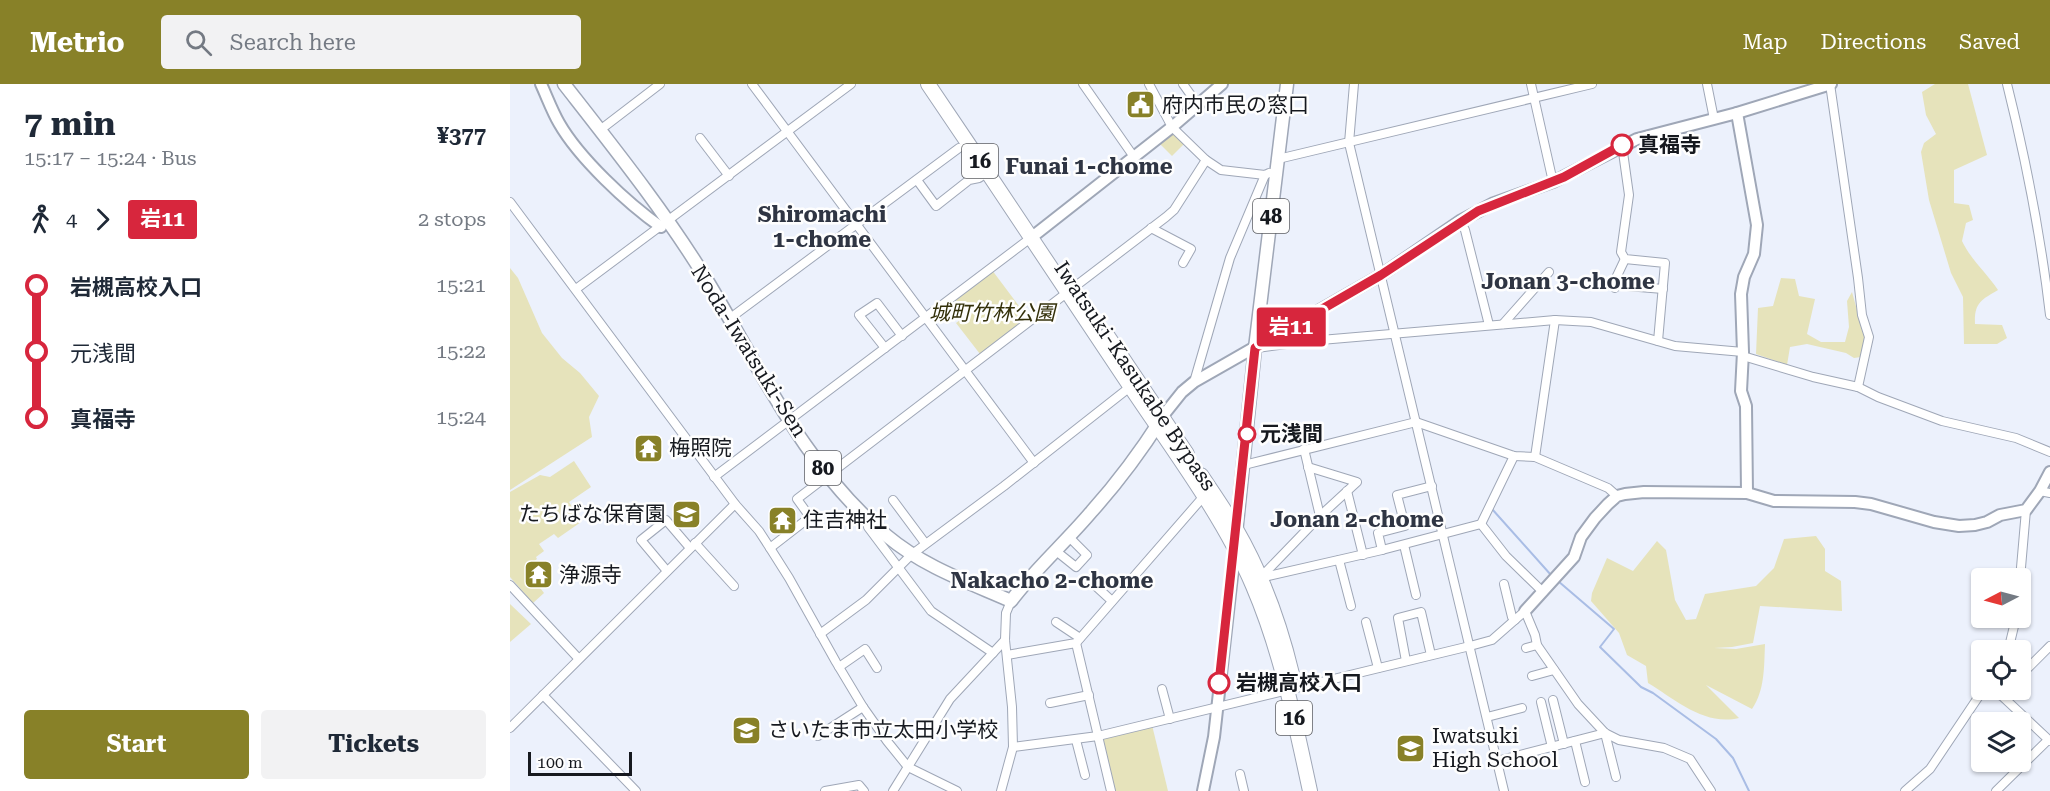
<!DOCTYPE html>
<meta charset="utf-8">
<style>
body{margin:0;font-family:"Roboto Serif","Noto Sans JP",serif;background:#f2f2f3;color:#1f2937;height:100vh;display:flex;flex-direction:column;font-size:22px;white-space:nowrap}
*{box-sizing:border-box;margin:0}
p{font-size:20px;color:#747a83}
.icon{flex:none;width:33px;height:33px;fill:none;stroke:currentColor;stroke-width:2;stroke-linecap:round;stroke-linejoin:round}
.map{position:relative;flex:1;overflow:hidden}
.details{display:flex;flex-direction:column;background:#fff;width:510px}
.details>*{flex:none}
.badge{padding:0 12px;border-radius:4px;font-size:21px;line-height:39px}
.needle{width:39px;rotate:264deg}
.buttons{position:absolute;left:1461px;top:484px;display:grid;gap:12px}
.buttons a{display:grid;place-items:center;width:60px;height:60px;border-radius:6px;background:#fff;box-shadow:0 2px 4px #0004;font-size:30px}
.scale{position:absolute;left:18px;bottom:15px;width:104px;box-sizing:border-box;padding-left:6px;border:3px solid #16191f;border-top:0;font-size:16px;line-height:21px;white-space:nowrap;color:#16191f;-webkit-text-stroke:4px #fefefe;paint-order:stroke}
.map>.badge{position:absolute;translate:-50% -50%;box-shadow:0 0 0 3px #fff}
.legs{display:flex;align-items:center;gap:9px;height:66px;padding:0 24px;font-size:20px}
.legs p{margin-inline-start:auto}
.overview{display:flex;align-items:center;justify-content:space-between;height:102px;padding:0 24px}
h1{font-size:33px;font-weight:700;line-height:45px}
.cta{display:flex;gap:12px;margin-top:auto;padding:12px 24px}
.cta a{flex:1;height:69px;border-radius:6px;background:#888128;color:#fff;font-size:24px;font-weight:700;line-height:69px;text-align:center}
.cta a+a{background:#f2f2f3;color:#1f2937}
ul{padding:0 24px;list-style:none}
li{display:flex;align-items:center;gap:21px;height:66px;font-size:22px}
li i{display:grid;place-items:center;width:9px;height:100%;margin:0 8px;background:currentColor}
li i::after{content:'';width:15px;height:15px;margin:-8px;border:4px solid;border-radius:50%;background:#fff}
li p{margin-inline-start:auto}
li:first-child i{background:linear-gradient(#0000 50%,currentColor 0)}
li:last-child i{background:linear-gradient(currentColor 50%,#0000 0)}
header{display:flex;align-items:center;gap:36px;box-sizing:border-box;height:84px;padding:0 30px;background:#888128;color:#fff}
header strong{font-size:28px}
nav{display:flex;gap:33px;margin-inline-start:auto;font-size:21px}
.search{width:420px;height:54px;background:#f2f2f3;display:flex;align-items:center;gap:15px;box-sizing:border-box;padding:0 21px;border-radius:6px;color:#747a83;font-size:22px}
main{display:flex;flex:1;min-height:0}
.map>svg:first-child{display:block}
.green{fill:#e6e3bb}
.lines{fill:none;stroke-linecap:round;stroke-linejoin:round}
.stream{stroke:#a9bde5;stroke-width:2}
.street-casing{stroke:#9fa7b7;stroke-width:10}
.secondary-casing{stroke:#9fa7b7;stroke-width:14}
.primary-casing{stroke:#9fa7b7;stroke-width:15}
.highway-casing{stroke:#9fa7b7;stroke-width:16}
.street{stroke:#fff;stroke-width:8}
.secondary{stroke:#fff;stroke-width:10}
.primary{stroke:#fff;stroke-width:12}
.highway{stroke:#fff;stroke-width:14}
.line-1-casing{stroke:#fff;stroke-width:14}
.line-1{stroke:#d7263d;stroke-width:9}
.stop-1-dot{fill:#fff;stroke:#d7263d;stroke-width:3}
.labels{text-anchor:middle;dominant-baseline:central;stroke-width:5;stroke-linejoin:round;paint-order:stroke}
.shield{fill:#fefefe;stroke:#5c5e62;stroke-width:1.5}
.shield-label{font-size:20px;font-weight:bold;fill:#16191f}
.poi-label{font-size:21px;fill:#16191f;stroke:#fefefe;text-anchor:start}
.stop-label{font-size:21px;font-weight:bold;fill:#16191f;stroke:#fefefe;text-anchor:start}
.park-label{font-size:21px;font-style:italic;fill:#33300a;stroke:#fefefe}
.street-label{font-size:21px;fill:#16191f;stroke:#fefefe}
.neighbourhood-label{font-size:22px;font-weight:bold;fill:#2f3543;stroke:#fefefe}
</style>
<header>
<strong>Metrio</strong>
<div class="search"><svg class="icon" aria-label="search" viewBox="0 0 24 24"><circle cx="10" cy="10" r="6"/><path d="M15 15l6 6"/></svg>Search here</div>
<nav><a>Map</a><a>Directions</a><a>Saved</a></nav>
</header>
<main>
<section class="details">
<div class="overview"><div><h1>7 min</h1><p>15:17 – 15:24 · Bus</p></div><b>¥377</b></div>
<div class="legs"><svg class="icon" aria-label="walk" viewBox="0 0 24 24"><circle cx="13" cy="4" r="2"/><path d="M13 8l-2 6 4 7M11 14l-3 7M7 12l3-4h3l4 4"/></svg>4<svg class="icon" aria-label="forward" viewBox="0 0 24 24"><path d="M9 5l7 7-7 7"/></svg><b class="badge" style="background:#d7263d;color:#fff">岩11</b><p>2 stops</p></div>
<ul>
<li><i style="color:#d7263d"></i><b>岩槻高校入口</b><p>15:21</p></li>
<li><i style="color:#d7263d"></i><span>元浅間</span><p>15:22</p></li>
<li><i style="color:#d7263d"></i><b>真福寺</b><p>15:24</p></li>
</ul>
<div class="cta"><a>Start</a><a>Tickets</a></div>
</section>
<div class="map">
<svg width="1540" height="707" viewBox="0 0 1540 707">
<rect width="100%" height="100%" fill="#ecf1fc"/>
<g class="green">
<path d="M1425,0H1458L1477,71L1444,86V119L1459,121L1463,136L1456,139L1452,157C1461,176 1476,188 1488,206C1471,216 1464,219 1465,240L1492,241L1497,254L1487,260H1454L1453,213L1441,189L1419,116L1411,68L1414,59L1426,50L1416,31L1412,8Z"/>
<path d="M664,47L675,59L662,72L649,59Z"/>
<path d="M0,184L8,194L32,249L52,274L70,289L89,312L79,333L82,353L0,406Z"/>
<path d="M482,186L518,234L470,270L446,239L457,231L445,215Z"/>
<path d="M1271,194L1285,195L1289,212L1305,215L1297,250L1311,258H1335L1339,243L1337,217L1342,208L1355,255L1351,273L1344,274L1336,269L1297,260L1280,263L1277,281L1246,270L1248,224L1263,222Z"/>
<path d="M64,377L81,403L59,418L71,438L48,454L44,450L29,460L34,467L26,473L27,475L15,484L34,509L23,519L0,493V408L30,391L40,393Z"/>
<path d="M1306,452L1315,465V487L1331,497L1332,527L1250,522L1243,559L1222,563L1204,564L1226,565L1255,560C1254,583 1255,606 1242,625L1196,601L1229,634C1194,642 1166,616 1138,599L1136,582L1117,571L1109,549L1081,517L1082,509L1097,474L1123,487L1147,457L1156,466L1165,516L1176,536L1186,535L1195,510L1246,502L1264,484L1274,455Z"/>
<path d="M0,520L21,540L0,558Z"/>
<path d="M642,641L658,707H604L592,656L593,653Z"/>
</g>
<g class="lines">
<g class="stream">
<path d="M982,425L1041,491"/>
<path d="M1048,497L1104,545L1090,563L1131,603L1143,609L1206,655L1223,674L1239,707"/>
</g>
<defs>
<g id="street">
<path d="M242,0L524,379"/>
<path d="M573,0L624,73"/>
<path d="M639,0L662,43L696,76L711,86L755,91L759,89"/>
<path d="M673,0L688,21"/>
<path d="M844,0L839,59L994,707"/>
<path d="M1021,0L1043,98"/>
<path d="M1197,0L1204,35"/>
<path d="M1320,0L1348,194L1352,231L1359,253L1348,303"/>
<path d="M1497,0C1516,76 1531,153 1540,231"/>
<path d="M90,46L150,0"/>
<path d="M190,54L219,92"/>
<path d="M1112,61L1119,111L1111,168L1115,175L1155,179L1148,257"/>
<path d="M768,75L1082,0"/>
<path d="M407,96L426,122L459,96L469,94L478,88"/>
<path d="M0,118L225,420L249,447L260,464L279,494L326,578L353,623L377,657L398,683L447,707"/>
<path d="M950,137L955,146L979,241"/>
<path d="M641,144L681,165L673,179"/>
<path d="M1105,201L1153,205"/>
<path d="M1105,204L1106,194L1115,175"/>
<path d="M66,205L341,0"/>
<path d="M219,235L449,64"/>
<path d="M993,240L1039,188"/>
<path d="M375,264L349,231L367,219L392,252"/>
<path d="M747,264L799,257L1045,236L1081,238L1165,262L1233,268"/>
<path d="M1233,272L1303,293L1348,303L1368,313L1432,337L1506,354L1540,368"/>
<path d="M684,298L720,174L755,91"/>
<path d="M1025,373L1045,236"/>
<path d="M734,381L906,338L1004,372L1025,373L1098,404L1107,412"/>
<path d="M798,383L847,398L810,432"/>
<path d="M204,393L522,153"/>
<path d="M837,407L853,471"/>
<path d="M1530,407L1540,409"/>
<path d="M383,416L415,459"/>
<path d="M358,435V443L421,527L483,569"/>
<path d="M971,440L996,472L1033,508"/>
<path d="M185,459L224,502"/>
<path d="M894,461L906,511"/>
<path d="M260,464L300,433L287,415L656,133L664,126L696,76"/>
<path d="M872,466L868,449L895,442L887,411L922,402"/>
<path d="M546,467L566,483L577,471L559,453"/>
<path d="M829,476L841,522"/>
<path d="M157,487L131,456L156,436L180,464"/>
<path d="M751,493L810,432L794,365"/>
<path d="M750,494L872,466L971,440L1004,372"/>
<path d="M578,495L602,517"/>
<path d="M1510,495L1516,426"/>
<path d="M994,500L1002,533L1005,536"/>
<path d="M0,501L68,574"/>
<path d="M546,538L570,554"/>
<path d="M856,538L868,584"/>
<path d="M310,550L356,516L401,471L494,402L620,303"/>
<path d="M566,559L601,707"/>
<path d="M1016,564L1027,561"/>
<path d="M1498,567L1506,534"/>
<path d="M497,571L566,559L694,412"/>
<path d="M896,577L888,534L911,528L921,571"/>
<path d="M329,583L355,565L367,584"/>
<path d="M1022,592L1044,586"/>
<path d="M1510,592L1540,562"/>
<path d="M652,605L660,635"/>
<path d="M1482,606L1493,613L1540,657"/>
<path d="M33,611L126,707"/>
<path d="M1043,616L1054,660"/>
<path d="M1031,618L1042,663"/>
<path d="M540,619L579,611"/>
<path d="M977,633L1012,624"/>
<path d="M0,644L225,420"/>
<path d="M1095,649L1106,693"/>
<path d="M308,652L353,623"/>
<path d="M566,656L575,691"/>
<path d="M1065,657L1075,698"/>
<path d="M503,663L588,652L960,562L982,556L1015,527L1025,551L1027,561L1068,620L1095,649L1109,656L1154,664L1180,675L1201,707"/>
<path d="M987,677L1095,649"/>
<path d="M730,690L734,707"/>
<path d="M315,707L349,701L354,707"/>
<path d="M383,707L440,615L495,556"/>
<path d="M491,707L503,663L502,623L495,556L496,529L501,517"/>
<path d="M1395,707L1420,685L1473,606"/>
<path d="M1486,707L1538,656"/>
</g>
<g id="secondary">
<path d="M31,0C37,13 42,27 49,39C69,74 117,119 151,143"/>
<path d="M1227,29L1247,141L1244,170L1234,193L1231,210L1233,268L1231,307L1236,322L1237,409"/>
<path d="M522,153L662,43L712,0"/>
<path d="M652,333L672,308L684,298L871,191L950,137L984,119L1043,98L1127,55L1227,29L1321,0"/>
<path d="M1015,527L1064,473L1071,453L1085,434L1098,420L1107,412L1115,410L1134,408L1237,409L1264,417L1345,418L1361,420L1424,438L1449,442L1465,441L1477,438L1490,431L1516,426L1530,407L1540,388"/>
<path d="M693,707L704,653L725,465"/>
</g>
<g id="primary">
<path d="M54,0C104,64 156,129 198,198C251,286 296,386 377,452C414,483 458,498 501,517C525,485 556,458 582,427C608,398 631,367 652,334"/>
<path d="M726,449L745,264L777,0"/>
</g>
<g id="highway">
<path d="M418,0C486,100 552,201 620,302C662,365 713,432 743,502C771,567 785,638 800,707"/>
<path d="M597,251L677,370"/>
<path d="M691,391C703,409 715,426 726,445C752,490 770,540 782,590"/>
</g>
</defs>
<use href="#street" class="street-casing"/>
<use href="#secondary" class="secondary-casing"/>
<use href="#primary" class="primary-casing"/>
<use href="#highway" class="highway-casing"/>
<use href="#street" class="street"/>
<use href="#secondary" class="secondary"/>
<use href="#primary" class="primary"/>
<use href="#highway" class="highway"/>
</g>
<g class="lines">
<defs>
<path id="line-1" d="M709,599L745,264L871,191L968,127L1054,93L1112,61"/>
</defs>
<use href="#line-1" class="line-1-casing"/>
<use href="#line-1" class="line-1"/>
</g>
<defs>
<symbol id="civic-square" viewBox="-11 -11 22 22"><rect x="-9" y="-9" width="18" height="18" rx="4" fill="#888128" stroke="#fefefe"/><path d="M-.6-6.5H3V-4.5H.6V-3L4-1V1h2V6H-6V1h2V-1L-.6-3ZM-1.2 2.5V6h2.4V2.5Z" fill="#fff"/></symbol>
<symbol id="temple-square" viewBox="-11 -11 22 22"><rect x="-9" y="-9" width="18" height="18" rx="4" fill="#888128" stroke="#fefefe"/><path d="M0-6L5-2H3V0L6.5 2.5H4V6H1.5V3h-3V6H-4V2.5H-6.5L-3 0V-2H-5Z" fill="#fff"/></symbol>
<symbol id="school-square" viewBox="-11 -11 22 22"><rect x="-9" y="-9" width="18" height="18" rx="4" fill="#888128" stroke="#fefefe"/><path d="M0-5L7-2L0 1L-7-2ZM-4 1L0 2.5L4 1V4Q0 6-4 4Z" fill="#fff"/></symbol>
</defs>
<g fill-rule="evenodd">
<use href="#civic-square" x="614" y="4" width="33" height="33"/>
<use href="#temple-square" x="122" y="348" width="33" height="33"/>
<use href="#school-square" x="160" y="414" width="33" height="33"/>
<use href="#temple-square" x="256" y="420" width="33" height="33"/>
<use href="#temple-square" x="12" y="474" width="33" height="33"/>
<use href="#school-square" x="220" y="630" width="33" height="33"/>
<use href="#school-square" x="884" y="648" width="33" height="33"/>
</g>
<g class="stop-1-dot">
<circle cx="1112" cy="61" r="10"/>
<circle cx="737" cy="350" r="8"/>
<circle cx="709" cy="599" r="10"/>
</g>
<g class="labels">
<g class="shield">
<rect x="452" y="60" width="36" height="34" rx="4.5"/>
<rect x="743" y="115" width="36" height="34" rx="4.5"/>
<rect x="295" y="367" width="36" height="34" rx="4.5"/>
<rect x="766" y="617" width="36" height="34" rx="4.5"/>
</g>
<g class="shield-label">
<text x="470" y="77">16</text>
<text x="761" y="132">48</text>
<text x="313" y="384">80</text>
<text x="784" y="634">16</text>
</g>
<g class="poi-label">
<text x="652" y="21">府内市民の窓口</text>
<text x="159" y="364">梅照院</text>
<text x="156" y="430" text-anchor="end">たちばな保育園</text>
<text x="293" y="436">住吉神社</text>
<text x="49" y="491">浄源寺</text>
<text x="258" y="646">さいたま市立太田小学校</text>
<text x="922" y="652">Iwatsuki<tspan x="922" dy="24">High School</tspan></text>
</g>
<g class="stop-label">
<text x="1128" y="61">真福寺</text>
<text x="750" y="350">元浅間</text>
<text x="726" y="599">岩槻高校入口</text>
</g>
<g class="park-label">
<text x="482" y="229">城町竹林公園</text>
</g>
<g class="street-label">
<text transform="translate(239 267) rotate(58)">Noda-Iwatsuki-Sen</text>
<text transform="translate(625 292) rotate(56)">Iwatsuki-Kasukabe Bypass</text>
</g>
<g class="neighbourhood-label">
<text x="579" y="82">Funai 1-chome</text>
<text x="312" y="130">Shiromachi<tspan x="312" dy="25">1-chome</tspan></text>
<text x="1058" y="197">Jonan 3-chome</text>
<text x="847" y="435">Jonan 2-chome</text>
<text x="542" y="496">Nakacho 2-chome</text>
</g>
</g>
</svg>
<div class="buttons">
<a><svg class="needle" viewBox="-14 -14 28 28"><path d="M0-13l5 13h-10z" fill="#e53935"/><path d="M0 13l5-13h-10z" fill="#747a83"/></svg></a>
<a><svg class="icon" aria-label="locate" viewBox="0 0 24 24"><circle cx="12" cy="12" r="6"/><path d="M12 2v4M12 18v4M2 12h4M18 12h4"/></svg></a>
<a><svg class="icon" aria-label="layers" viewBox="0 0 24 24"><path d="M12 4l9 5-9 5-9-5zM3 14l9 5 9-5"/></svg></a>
</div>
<div class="scale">100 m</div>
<b class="badge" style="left:781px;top:243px;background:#d7263d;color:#fff">岩11</b>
</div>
</main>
